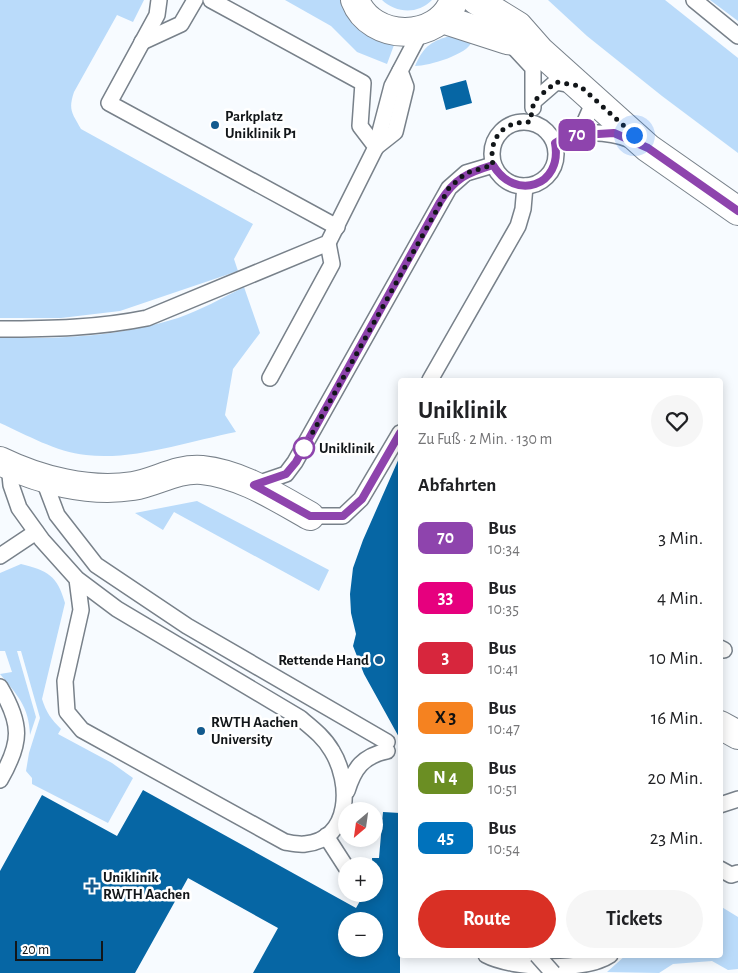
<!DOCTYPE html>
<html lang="de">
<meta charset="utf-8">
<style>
body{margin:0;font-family:"Alegreya Sans",sans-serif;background:#f6f6f6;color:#202124;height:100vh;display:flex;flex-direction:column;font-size:19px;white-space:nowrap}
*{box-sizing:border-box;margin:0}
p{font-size:16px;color:#757577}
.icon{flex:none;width:28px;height:28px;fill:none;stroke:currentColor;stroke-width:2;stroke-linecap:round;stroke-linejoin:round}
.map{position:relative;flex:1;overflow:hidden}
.sheet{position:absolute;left:398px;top:378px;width:325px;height:580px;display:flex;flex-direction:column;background:#fff;border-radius:5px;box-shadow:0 2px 12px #0003}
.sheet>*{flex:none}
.badge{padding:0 10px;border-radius:8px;font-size:18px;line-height:32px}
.needle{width:32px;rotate:209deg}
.controls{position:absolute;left:338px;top:802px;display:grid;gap:10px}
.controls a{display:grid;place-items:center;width:45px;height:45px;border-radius:50%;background:#fff;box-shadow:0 2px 12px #0003;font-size:25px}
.scale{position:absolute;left:15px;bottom:12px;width:88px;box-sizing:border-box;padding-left:5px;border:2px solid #121619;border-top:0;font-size:14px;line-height:18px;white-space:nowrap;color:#121619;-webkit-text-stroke:4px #fff;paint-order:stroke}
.you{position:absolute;width:25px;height:25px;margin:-12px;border:4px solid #fff;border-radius:50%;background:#1a73e8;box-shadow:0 0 0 8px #1a73e833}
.map>.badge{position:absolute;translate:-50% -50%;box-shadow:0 0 0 2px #fff}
h2{padding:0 20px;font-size:19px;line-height:45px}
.round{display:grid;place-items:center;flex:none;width:52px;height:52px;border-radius:26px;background:#f6f6f6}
.head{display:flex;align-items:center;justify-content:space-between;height:85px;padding:0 20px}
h1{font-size:24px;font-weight:700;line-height:38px}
.primary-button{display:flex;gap:10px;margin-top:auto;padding:10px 20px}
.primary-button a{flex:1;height:58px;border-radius:30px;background:#d93025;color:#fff;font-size:20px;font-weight:700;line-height:58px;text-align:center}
.primary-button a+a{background:#f6f6f6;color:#202124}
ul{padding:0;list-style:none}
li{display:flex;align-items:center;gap:15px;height:60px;padding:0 20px}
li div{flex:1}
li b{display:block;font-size:19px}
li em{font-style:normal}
li .badge{min-width:55px;font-weight:700;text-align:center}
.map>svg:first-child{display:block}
.green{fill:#badbfa}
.building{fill:#0666a4;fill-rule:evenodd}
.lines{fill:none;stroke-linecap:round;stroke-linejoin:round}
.lane-casing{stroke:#78818a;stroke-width:18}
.street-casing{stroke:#78818a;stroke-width:30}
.lane{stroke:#fff;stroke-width:15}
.street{stroke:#fff;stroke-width:28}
.lane-bridge-casing{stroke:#78818a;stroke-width:18;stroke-linecap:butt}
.lane-bridge{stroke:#fff;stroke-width:15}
.line-casing{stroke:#fff;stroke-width:11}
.line{stroke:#8e44ad;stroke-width:8}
.walk{stroke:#121619;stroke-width:5;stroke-dasharray:0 9}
.poi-dot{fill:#135a8e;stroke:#fff;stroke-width:2}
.stop-dot{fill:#fff;stroke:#8e44ad;stroke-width:2.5}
.labels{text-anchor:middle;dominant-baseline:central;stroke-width:5;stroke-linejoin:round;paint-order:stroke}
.poi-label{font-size:15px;font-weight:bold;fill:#121619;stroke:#fff;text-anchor:start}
.stop-label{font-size:15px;font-weight:bold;fill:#121619;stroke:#fff;text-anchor:start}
</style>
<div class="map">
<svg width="738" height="973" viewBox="0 0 738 973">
<rect width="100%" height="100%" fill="#f7fbff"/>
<g class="green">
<path d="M0,0H144L133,22L117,15L74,92C68,110 72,113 81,129L253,224L234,259L238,271L120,311L61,318H0Z"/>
<path d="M285,0H342L384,42L394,45L387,64L357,52L331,26Z"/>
<path d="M382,0H432C417,15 396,13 382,0Z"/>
<path d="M548,0H665L738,58V153L662,96L587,36Z"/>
<path d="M710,0H738V21Z"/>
<path d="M453,35L472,41C469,54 429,66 415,66C424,45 432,41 453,35Z"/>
<path d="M244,287L260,333L233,369L225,415L236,432C190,441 133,461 86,455C56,452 27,435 0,423V337C60,340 121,336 178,318C201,310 222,298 244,287Z"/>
<path d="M197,501L329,570L319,591L174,512L163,530L135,513Z"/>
<path d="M21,564C48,571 57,575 65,603L42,699C46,712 51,719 61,729L58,734L112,763L133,778L108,823L32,784V778L26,771L29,753L40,718L21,651H17L36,717L30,735C29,706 17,695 0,674L12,672L5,651H0V573Z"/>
<path d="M720,906L738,917V969L728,970L712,961L673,964L659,973L607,972L626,955H720Z"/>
</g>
<g class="building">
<path d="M466,80L472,103L446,110L440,87Z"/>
<path d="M400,456V739L364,674L353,646L356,634L351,613L350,594L353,568L363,540Z"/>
<path d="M143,790L356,908L364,894H374L372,858H379L383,812L400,813V973H253L278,928L188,878L135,973H0V871L42,795L117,836ZM346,921H374V949H346Z"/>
</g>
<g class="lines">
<defs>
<g id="lane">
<path d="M159,0L157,15L109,103L337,227"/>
<path d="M694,0L738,36"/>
<path d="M508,41L533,68V108"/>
<path d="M142,42L181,24L195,0"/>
<path d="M534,101L556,82L580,86L591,108L579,135"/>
<circle cx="524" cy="154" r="32"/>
<path d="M555,143C575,129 608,131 631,140"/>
<path d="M376,147L392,86L421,31"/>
<path d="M376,147L395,132L406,87L400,71"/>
<path d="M0,329C50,329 98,328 147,318L328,243L376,147L360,126L363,83L211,0"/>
<path d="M270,378L332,264L328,243"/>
<path d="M430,380L518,226L523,209L525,186"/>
<path d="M9,465L11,485L19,508L42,540L77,579L117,609L300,718C312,728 324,737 332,751C351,782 352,839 305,844C299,845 291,843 285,842L82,730L67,712L65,681L81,610L77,579"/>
<path d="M43,478L57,515L96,565L187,626L387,742"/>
<path d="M254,485L286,474L295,462L449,188L466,173L493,165"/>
<path d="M310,516H343L361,499L400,433"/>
<path d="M0,556L36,532"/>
<path d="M720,648L724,650"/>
<path d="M0,687C22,724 22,742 0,780"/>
<path d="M347,791C354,768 363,756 387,751"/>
<path d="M720,805L738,799"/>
<path d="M326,836L346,867"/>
<path d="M720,869L731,875L738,873"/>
<path d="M486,955C512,969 585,972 610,955"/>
</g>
<g id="street">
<path d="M355,0C371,42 439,43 454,0"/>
<path d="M476,0L518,26L540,51L648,148L738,211"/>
<path d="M442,19L507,40L531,43"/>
<path d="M0,461C39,480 89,493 133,486C157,482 176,468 202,470C241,474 276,497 310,516"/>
<path d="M720,725L738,735"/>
</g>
</defs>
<use href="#lane" class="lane-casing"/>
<use href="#street" class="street-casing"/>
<use href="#lane" class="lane"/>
<use href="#street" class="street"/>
<defs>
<path id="lane-bridge" d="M537,955L553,973"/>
</defs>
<use href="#lane-bridge" class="lane-bridge-casing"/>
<use href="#lane-bridge" class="lane-bridge"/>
</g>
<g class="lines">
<defs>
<path id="line" d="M400,433L362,499L343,516H310L254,485L286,474L296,462L440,202C455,178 467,173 493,165C515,202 563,186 555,143L566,136L614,133L648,148L738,211"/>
</defs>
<use href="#line" class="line-casing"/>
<use href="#line" class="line"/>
<path class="walk" d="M304,448L449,188L466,173L493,165C488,138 503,121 530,122L534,101L556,82L580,86L634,135"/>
</g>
<g class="poi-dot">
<circle cx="215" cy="125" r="5"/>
<circle cx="379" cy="660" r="5"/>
<circle cx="201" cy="731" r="5"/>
<path d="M89.5 878.5h5v5h5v5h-5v5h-5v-5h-5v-5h5z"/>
</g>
<circle class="stop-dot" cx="304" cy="448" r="10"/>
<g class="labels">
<g class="poi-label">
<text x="225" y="116">Parkplatz<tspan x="225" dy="17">Uniklinik P1</tspan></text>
<text x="369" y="660" text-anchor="end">Rettende Hand</text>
<text x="211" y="722">RWTH Aachen<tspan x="211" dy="17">University</tspan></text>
<text x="103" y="877">Uniklinik<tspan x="103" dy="17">RWTH Aachen</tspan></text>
</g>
<g class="stop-label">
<text x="319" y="448">Uniklinik</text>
</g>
</g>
</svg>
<div class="controls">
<a><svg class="needle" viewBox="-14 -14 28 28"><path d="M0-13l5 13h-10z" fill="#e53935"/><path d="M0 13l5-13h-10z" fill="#757577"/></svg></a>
<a>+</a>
<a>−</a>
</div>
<div class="scale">20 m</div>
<div class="you" style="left:634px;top:135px"></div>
<b class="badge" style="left:577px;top:135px;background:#8e44ad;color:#fff">70</b>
<section class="sheet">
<div class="head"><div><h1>Uniklinik</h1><p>Zu Fuß · 2 Min. · 130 m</p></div><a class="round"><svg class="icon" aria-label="heart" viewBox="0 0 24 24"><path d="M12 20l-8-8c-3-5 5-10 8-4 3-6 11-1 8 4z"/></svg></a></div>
<h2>Abfahrten</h2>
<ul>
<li><span class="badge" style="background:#8e44ad;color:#fff">70</span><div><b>Bus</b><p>10:34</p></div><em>3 Min.</em></li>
<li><span class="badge" style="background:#e6007e;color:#fff">33</span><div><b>Bus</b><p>10:35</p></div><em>4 Min.</em></li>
<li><span class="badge" style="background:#d7263d;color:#fff">3</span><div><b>Bus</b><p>10:41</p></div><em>10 Min.</em></li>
<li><span class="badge" style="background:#f58220;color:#111">X 3</span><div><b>Bus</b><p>10:47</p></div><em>16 Min.</em></li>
<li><span class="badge" style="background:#6b8e23;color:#fff">N 4</span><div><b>Bus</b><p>10:51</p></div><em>20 Min.</em></li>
<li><span class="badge" style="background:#0072bc;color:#fff">45</span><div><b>Bus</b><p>10:54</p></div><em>23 Min.</em></li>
</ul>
<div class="primary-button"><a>Route</a><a>Tickets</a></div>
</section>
</div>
